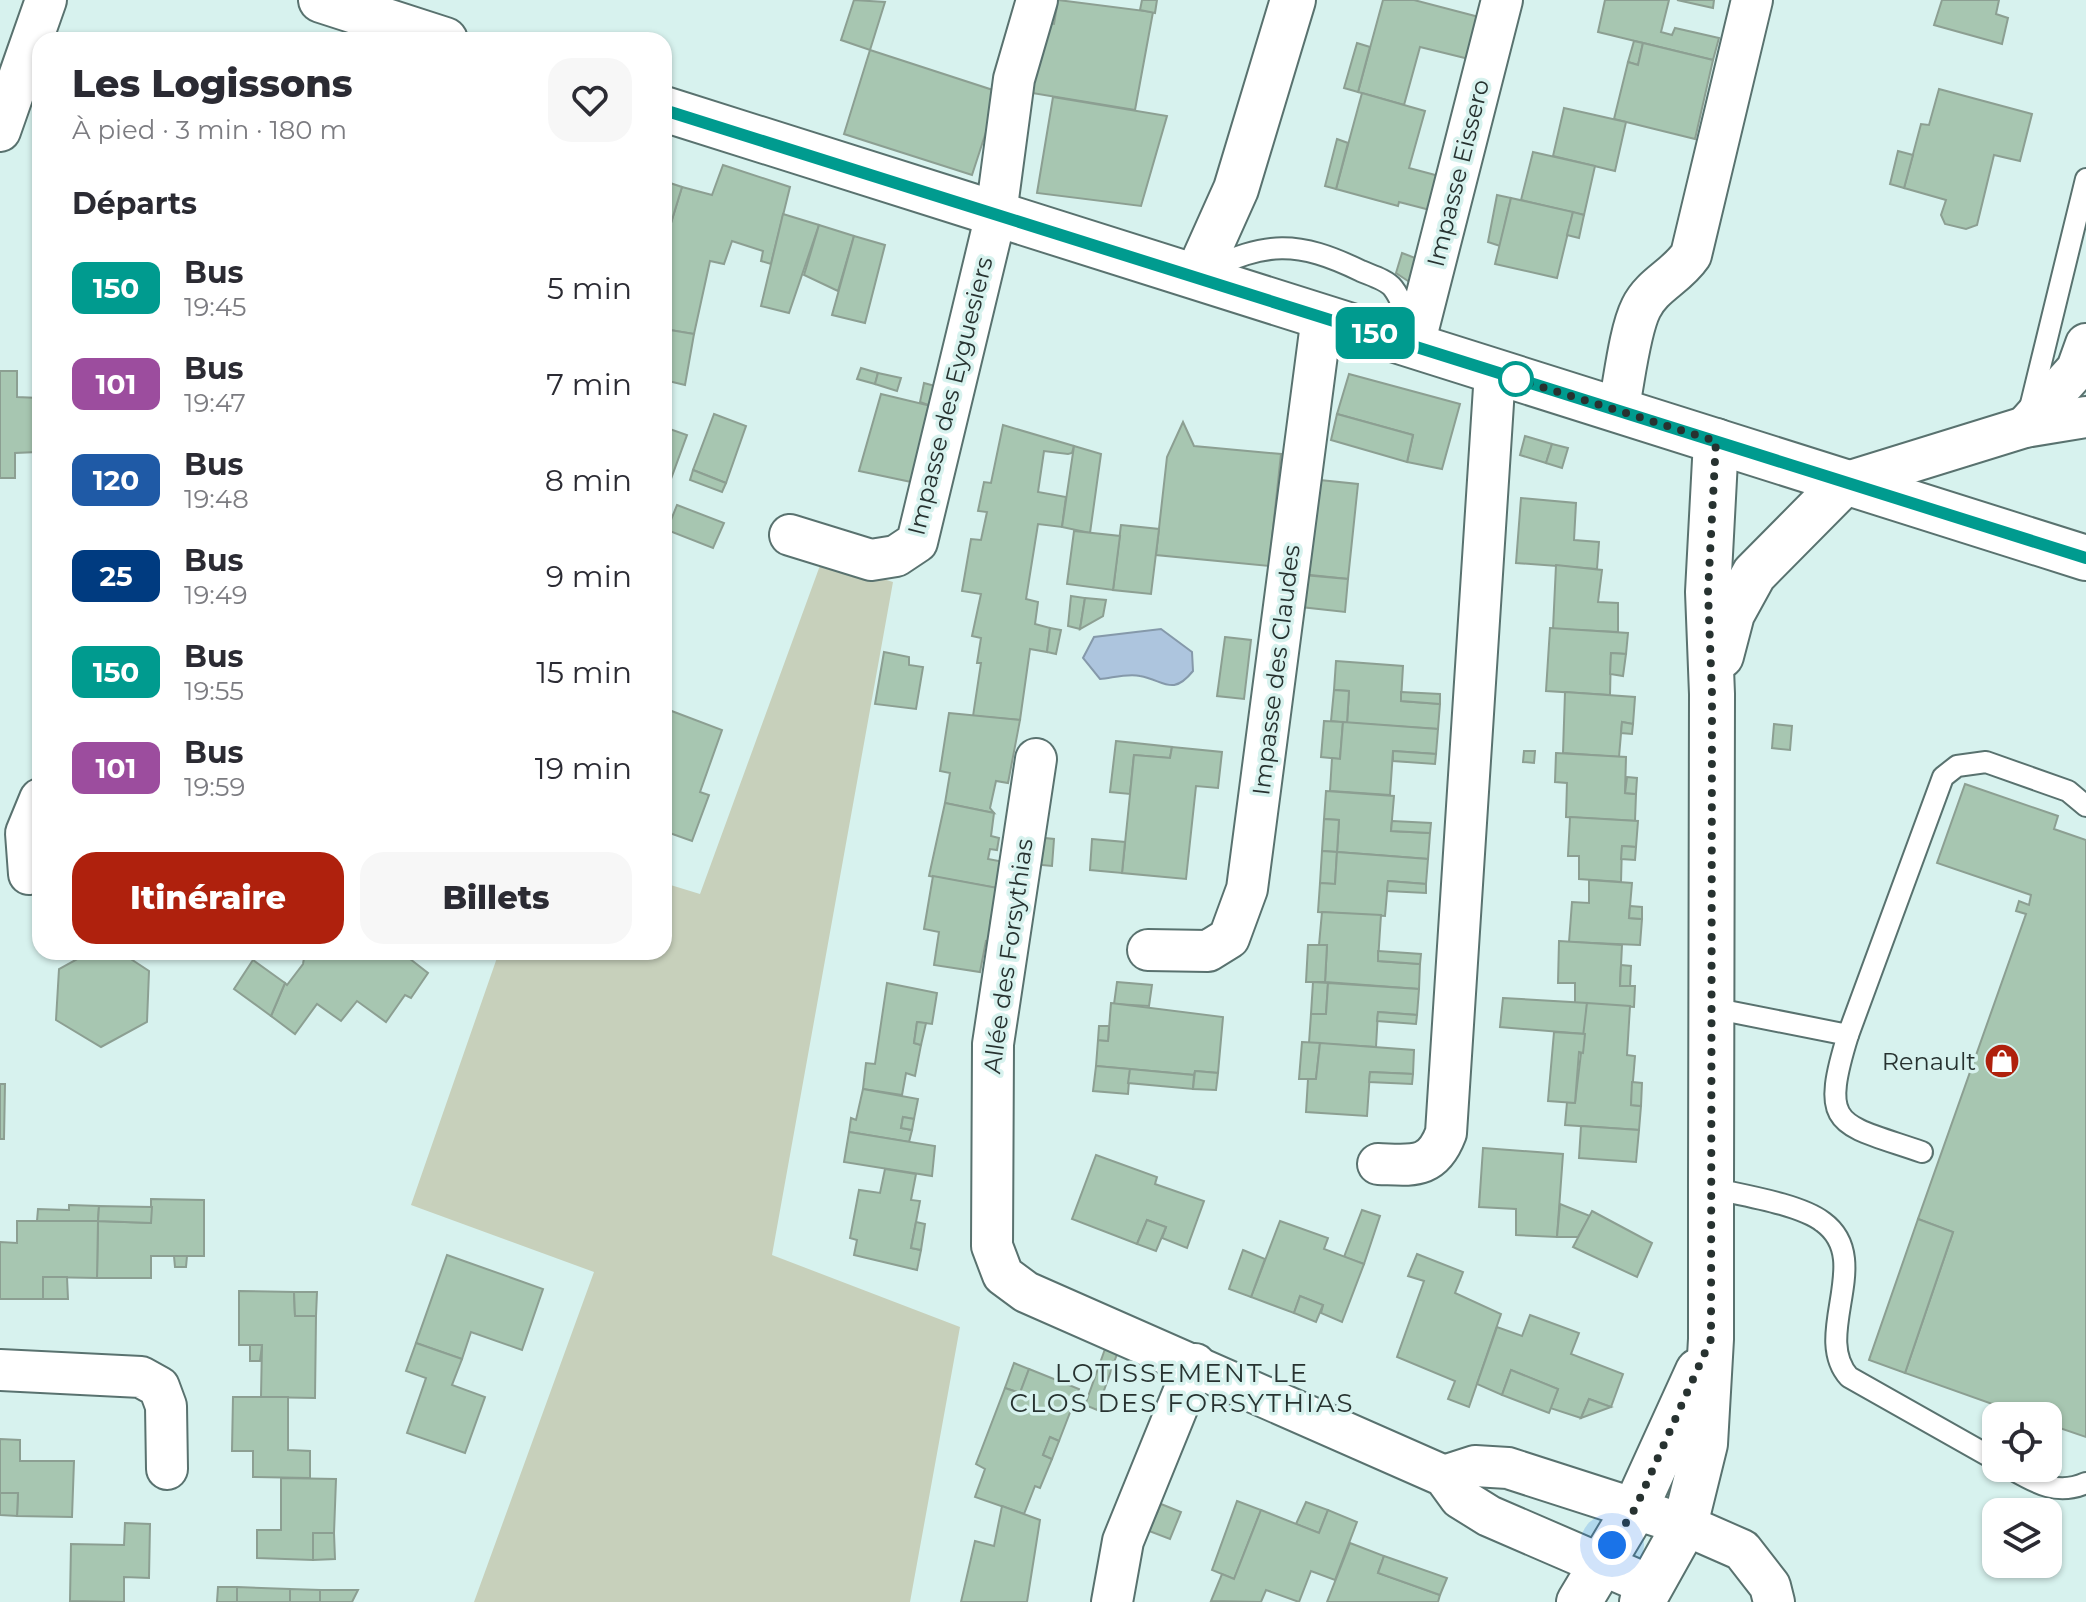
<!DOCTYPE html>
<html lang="fr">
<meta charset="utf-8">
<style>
body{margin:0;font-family:Montserrat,sans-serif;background:#f7f7f7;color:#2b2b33;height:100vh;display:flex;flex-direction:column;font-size:30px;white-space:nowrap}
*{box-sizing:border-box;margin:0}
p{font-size:26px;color:#7c7c81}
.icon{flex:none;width:44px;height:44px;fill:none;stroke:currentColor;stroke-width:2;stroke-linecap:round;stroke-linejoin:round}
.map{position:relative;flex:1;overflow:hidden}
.side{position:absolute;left:32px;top:32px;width:640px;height:928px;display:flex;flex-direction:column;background:#fff;border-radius:24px;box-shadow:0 2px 6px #0004}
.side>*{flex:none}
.badge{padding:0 16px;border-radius:12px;font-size:28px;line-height:52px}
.controls{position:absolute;left:1982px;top:1402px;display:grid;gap:16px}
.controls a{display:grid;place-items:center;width:80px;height:80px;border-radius:16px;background:#fff;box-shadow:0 2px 6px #0004;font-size:40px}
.you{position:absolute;width:40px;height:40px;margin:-20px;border:6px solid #fff;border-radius:50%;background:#1a73e8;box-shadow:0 0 0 12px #1a73e833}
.map>.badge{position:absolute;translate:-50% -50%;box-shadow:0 0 0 4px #fff}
h2{padding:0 40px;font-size:30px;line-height:72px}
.round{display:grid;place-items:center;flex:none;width:84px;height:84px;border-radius:24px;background:#f7f7f7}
.overview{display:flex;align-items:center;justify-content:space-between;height:136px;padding:0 40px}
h1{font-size:38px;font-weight:800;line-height:60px}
.button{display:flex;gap:16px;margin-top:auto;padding:16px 40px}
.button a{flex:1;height:92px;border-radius:24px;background:#af210d;color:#fff;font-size:32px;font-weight:800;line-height:92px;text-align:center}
.button a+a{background:#f7f7f7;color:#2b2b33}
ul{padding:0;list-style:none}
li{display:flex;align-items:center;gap:24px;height:96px;padding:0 40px}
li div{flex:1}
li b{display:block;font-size:30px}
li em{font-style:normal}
li .badge{min-width:88px;font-weight:700;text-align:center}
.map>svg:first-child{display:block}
.green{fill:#c7d0bb}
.water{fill:#adc5de;stroke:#8599aa;stroke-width:2}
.building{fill:#a7c6b1;stroke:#8c9f92;stroke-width:2}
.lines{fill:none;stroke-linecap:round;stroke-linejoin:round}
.lane-casing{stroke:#59726f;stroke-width:24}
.street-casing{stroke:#59726f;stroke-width:44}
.secondary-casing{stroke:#59726f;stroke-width:48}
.lane{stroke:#fff;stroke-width:20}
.street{stroke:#fff;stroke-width:40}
.secondary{stroke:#fff;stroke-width:44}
.line-casing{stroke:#fff;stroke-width:18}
.line{stroke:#009b8f;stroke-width:12}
.walk{stroke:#273230;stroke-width:8;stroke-dasharray:0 14.4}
.stop-dot{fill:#fff;stroke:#009b8f;stroke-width:4}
.labels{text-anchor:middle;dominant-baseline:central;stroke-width:7;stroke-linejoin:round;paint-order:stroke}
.street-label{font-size:24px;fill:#273230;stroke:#d7f2ee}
.poi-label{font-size:24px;fill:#273230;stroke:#d7f2ee;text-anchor:end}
.neighbourhood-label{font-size:26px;letter-spacing:2px;fill:#273230;stroke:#d7f2ee}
</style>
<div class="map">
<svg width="2086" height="1602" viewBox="0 0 2086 1602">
<rect width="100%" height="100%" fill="#d7f2ee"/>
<path class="green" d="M822,560L893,582L772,1255L960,1327L910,1602H474L594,1272L411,1205L499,952H664V883L700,894Z"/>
<path class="water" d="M1161,629L1192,652L1193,671C1172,697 1164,680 1140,676C1128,673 1112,678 1100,679L1083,658L1094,637Z"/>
<g class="building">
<path d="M854,0L885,2L870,50L841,40Z"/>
<path d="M1058,0L1153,12L1135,110L1026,92L1039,22L1054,24Z"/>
<path d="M1142,0H1157L1155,13L1140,10Z"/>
<path d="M1383,0H1414L1479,17L1469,59L1420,47L1404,105L1358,92Z"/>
<path d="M1605,0H1669L1661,32L1672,35L1675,28L1719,38L1713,60L1598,32Z"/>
<path d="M1677,0H1714L1713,8Z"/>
<path d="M1999,0L1996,14L2008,18L2002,44L1934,25L1942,0Z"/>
<path d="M1634,41L1643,43L1638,65L1628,62Z"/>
<path d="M1357,43L1370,47L1358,92L1344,88Z"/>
<path d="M1643,43L1713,60L1695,139L1614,119L1628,62L1638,65Z"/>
<path d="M870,50L999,92L972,175L844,134Z"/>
<path d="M1939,89L2032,114L2020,161L1994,155L1977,225L1966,229L1945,224L1941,215L1946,200L1904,188L1921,124L1929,125Z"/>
<path d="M1362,93L1425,111L1409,168L1439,176L1430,210L1399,202L1398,206L1336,189Z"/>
<path d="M1053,97L1167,116L1141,206L1037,193Z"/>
<path d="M1564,108L1626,122L1615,171L1553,156Z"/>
<path d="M1337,139L1348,143L1336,189L1325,186Z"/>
<path d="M1898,151L1913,155L1904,188L1890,184Z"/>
<path d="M1533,152L1595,166L1584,215L1521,200Z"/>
<path d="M723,165L790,187L771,264L761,261L763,251L732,241L724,264L710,261L694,334L664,329V246L682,187L712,195Z"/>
<path d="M664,181L682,187L664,246Z"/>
<path d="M1497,195L1511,198L1500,246L1488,242Z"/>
<path d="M1511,198L1573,212L1557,278L1495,264Z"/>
<path d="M1573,212L1584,215L1579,238L1567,235Z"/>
<path d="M783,214L819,225L789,313L761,306Z"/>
<path d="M819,225L854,236L838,291L804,275Z"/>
<path d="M854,236L885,245L865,323L832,315Z"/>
<path d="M1402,253L1418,259L1411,283L1396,273Z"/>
<path d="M664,329L694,334L685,385L664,380Z"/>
<path d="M861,368L878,373L875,384L857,379Z"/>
<path d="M0,371H17V397L39,398L37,452L15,453V478H0Z"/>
<path d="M878,373L901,378L897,391L875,384Z"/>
<path d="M1349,374L1460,404L1442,469L1407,462L1413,435L1337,414Z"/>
<path d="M924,383L935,386L931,406L920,402Z"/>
<path d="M881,394L931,406L916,483L859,471Z"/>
<path d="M714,414L746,426L726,483L693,470Z"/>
<path d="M1337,414L1413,435L1407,462L1331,440Z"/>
<path d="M1183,422L1194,446L1281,454L1269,566L1156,555L1167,457Z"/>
<path d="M1003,425L1074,446L1072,453L1068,454L1044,451L1038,492L1066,497L1062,527L1038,524L1026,599L1038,602L1035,624L1050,628L1047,652L1030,649L1020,720L973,716L981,663H977L981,638L972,636L981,594L962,591L971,539L981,540L987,512L978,511L984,482L991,483Z"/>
<path d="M664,427L687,435L668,487L664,486Z"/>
<path d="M1525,436L1552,444L1546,463L1520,455Z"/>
<path d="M1552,444L1568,448L1562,468L1546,463Z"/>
<path d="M1074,446L1101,454L1090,533L1062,527Z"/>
<path d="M693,470L726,483L722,492L690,480Z"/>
<path d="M1310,479L1358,484L1348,579L1301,574Z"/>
<path d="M1521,498L1576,503L1574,540L1599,542L1597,569L1516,563Z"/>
<path d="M677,505L724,523L713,548L667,530Z"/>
<path d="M1121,525L1159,529L1151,594L1113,590Z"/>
<path d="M1074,531L1120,536L1113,590L1067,584Z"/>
<path d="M1556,565L1602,570L1598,602L1618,603V632L1553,629Z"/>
<path d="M1303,575L1348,579L1345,612L1301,607Z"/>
<path d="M1071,596L1085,598L1080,629L1068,626Z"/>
<path d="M1085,598L1106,600L1103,616L1080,629Z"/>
<path d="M1050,628L1061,630L1056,654L1047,652Z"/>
<path d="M1550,628L1628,633L1626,654L1611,653L1610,695L1546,691Z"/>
<path d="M1225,637L1251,640L1244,699L1217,696Z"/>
<path d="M884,652L909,657V665L923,667L916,709L875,704Z"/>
<path d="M1611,653L1626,654L1623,676L1610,674Z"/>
<path d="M1336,661L1403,666L1401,701L1440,704L1438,729L1347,723L1349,691L1334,690Z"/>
<path d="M1334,690L1349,691L1347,723L1331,721Z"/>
<path d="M1401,692L1440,694V704L1401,701Z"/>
<path d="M1565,692L1635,697L1633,724L1622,722L1619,757L1563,753Z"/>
<path d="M669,710L722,730L700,792L709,795L692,841L664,831V723Z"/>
<path d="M949,713L1020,720L1008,783L996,781L990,808L994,813L945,803L950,773L940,771Z"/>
<path d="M1324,721L1343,722L1340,759L1321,757Z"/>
<path d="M1343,722L1438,729L1436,754L1393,751L1390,795L1330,791L1332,758L1340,759Z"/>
<path d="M1622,722L1633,724L1632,734L1621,733Z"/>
<path d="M1774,724L1792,726L1790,750L1772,748Z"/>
<path d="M1116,741L1172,747L1170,758L1134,755L1130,794L1110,792Z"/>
<path d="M1172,747L1222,752L1218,788L1196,786L1186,879L1122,873L1134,755L1170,758Z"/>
<path d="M1393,751L1436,754L1435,764L1393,761Z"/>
<path d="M1524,751H1535L1534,763L1523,762Z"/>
<path d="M1556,753L1626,757L1625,793L1636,794L1635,821L1566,817L1567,783L1555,782Z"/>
<path d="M1627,777L1637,778L1636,794L1625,793Z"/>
<path d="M1965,784L2058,816L2054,829L2086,840V1437L2048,1424V1416H2026L1905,1373L1953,1232L1918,1219L2026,914L2016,911L2019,901L2029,905L2031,895L1937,863Z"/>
<path d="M1326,791L1394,796L1391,831L1430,833L1428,859L1337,852L1339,820L1324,819Z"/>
<path d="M945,803L994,813L991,836L999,838L997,850L990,849L988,859L1004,862L997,888L929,876Z"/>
<path d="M1570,817L1638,821L1636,847L1622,846L1621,882L1579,879V856H1568Z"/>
<path d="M1324,819L1339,820L1337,852L1322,851Z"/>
<path d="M1392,821L1431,823L1430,833L1391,831Z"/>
<path d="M1035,837L1054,839L1052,866L1032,864Z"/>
<path d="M1092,839L1125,842L1122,873L1090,870Z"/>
<path d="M1622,846L1636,847L1635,860L1621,859Z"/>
<path d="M1322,851L1337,852L1335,884L1320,883Z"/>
<path d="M1337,852L1428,859L1426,884L1388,881L1385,916L1318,912L1320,883L1335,884Z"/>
<path d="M933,876L1003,889L999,914H992L990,923L996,928L993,940L986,941L980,972L934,965L939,932L924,929Z"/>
<path d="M1589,880L1632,883L1629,918L1642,919L1640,945L1569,942L1572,902L1589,903Z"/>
<path d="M1388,881L1426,884V893L1387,891Z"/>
<path d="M1630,906L1642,907V919L1629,918Z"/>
<path d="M1322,912L1381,915L1378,961L1420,964L1419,989L1325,982L1327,945H1319Z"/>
<path d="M1559,941L1622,945L1620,986H1635L1634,1007L1575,1003V983H1558Z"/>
<path d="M1308,945H1327L1325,982H1306Z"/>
<path d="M1378,951L1421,954L1420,964L1378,961Z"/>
<path d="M90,952H120L149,971L147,1022L101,1047L56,1020L59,969Z"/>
<path d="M305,952H407L405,955L428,973L411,998L405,995L386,1022L357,1001L341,1021L317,1004L295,1034L271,1016L285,983L287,985L303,964Z"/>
<path d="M253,960L285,983L271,1016L234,989Z"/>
<path d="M1621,965L1631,966L1630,986H1620Z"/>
<path d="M1117,982L1152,985L1149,1006L1114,1004Z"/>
<path d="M1313,982L1328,983L1326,1014H1311Z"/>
<path d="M887,983L937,993L932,1024L917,1022L914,1043L921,1045L915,1076L906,1073L902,1095L863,1089L866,1063L875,1064Z"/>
<path d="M1328,983L1419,989L1417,1015L1378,1012L1376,1047L1309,1043L1311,1014H1326Z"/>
<path d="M1503,998L1587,1003L1585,1034L1500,1027Z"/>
<path d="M1111,1003L1223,1017L1218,1073L1195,1071L1194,1075L1096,1066L1098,1040L1108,1041Z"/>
<path d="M1587,1003L1630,1006L1627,1055L1635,1056L1631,1105L1641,1106L1639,1130L1565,1125L1567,1102L1575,1103Z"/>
<path d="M1378,1012L1417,1015L1416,1024L1377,1021Z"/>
<path d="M917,1022L926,1023L921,1045L914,1043Z"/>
<path d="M1099,1026H1109L1108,1041L1098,1040Z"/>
<path d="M1554,1032L1585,1034L1583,1053L1579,1052L1575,1103L1548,1101Z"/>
<path d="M1302,1042L1320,1043L1316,1079H1299Z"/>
<path d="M1320,1043L1414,1050L1413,1074L1370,1072L1367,1116L1306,1112L1308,1079H1316Z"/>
<path d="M1096,1066L1130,1069L1128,1094L1093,1091Z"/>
<path d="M1130,1069L1194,1075L1193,1089L1128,1083Z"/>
<path d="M1195,1071L1218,1073L1216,1090L1193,1089Z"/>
<path d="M1370,1072L1413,1074L1412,1084L1369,1082Z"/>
<path d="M1632,1082L1642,1083L1641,1106L1631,1105Z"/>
<path d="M0,1084H5L4,1139H0Z"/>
<path d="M863,1089L918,1099L914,1119L903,1117L901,1128L912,1130L909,1142L849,1132L851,1118L856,1120Z"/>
<path d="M903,1117L914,1119L912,1130L901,1128Z"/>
<path d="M1581,1126L1639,1130L1636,1162L1579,1158Z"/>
<path d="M849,1132L935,1146L932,1176L844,1162Z"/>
<path d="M1483,1148L1563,1154L1557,1237L1516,1235V1209L1479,1207Z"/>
<path d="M1096,1155L1157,1177L1155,1184L1204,1201L1187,1248L1162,1238L1166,1227L1147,1220L1137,1244L1072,1219Z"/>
<path d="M885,1169L916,1174L911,1200L920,1201L911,1248L921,1250L917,1270L854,1255L857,1240L850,1238L859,1190L880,1193Z"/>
<path d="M151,1199L204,1200V1256H151V1278H97L98,1221L151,1223Z"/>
<path d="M1560,1204L1590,1216L1578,1237H1557Z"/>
<path d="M69,1205L99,1206L98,1221H37L38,1209L69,1210Z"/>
<path d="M99,1206L152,1207L151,1223L98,1221Z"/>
<path d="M1362,1210L1380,1216L1364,1264L1344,1257Z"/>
<path d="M1592,1211L1652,1243L1637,1277L1573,1247Z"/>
<path d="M1918,1219L1953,1232L1905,1373L1869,1360Z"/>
<path d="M1147,1220L1166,1227L1156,1251L1137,1244Z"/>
<path d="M17,1221H98L97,1278L43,1277V1299H0V1242L17,1243Z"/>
<path d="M1280,1221L1328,1238L1324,1249L1364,1264L1342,1322L1321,1313L1323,1305L1300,1296L1294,1313L1251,1297Z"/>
<path d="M916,1222L925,1224L921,1250L911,1248Z"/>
<path d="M1243,1250L1265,1259L1251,1297L1229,1289Z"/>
<path d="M1417,1254L1463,1272L1455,1293L1501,1314L1469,1407L1448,1399L1455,1381L1397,1357L1424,1281L1408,1276Z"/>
<path d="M447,1255L543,1289L522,1350L471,1332L462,1359L416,1343Z"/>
<path d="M174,1256H187L186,1267H175Z"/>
<path d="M43,1277H67L68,1299H43Z"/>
<path d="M239,1291L294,1292L295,1316H316L315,1398L261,1397L262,1345H239Z"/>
<path d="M294,1292H317L316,1316H295Z"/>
<path d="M1300,1296L1323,1305L1316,1322L1294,1313Z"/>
<path d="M1530,1315L1579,1333L1571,1354L1623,1374L1611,1407L1589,1399L1581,1418L1550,1408L1558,1389L1511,1370L1502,1395L1477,1384L1497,1327L1522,1336Z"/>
<path d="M416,1343L462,1359L452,1385L485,1397L465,1453L407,1433L426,1378L406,1371Z"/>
<path d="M250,1345H262L260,1361H250Z"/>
<path d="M1105,1349L1117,1354L1097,1410L1085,1405Z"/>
<path d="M1014,1363L1029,1369L1020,1393L1005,1388Z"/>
<path d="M1029,1369L1079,1389L1059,1441L1050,1437L1043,1455L1052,1459L1040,1488L1035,1486L1024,1514L975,1497L985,1469L976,1464L1005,1388L1020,1393Z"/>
<path d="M1511,1370L1558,1389L1549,1413L1502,1395Z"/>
<path d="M233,1397H288V1450L310,1451V1478L253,1477V1451H232Z"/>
<path d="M1589,1399L1611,1407L1581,1418Z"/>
<path d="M1050,1437L1059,1441L1052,1459L1043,1455Z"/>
<path d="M0,1439L20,1440V1461H74L72,1517L17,1516L18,1493H0Z"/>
<path d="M281,1478L336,1479L334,1533H313V1560L257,1558V1530H281Z"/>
<path d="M0,1493H18L17,1516L0,1515Z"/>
<path d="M1237,1501L1261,1510L1234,1579L1212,1570Z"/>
<path d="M1306,1502L1328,1510L1319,1533L1296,1524Z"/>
<path d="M1161,1504L1181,1512L1170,1539L1149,1531Z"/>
<path d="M1002,1506L1040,1520L1027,1602H961L975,1541L994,1546Z"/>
<path d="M1261,1510L1319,1533L1328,1510L1357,1522L1335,1580L1311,1571L1299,1602L1266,1590L1261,1602L1211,1601L1222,1574L1234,1579Z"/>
<path d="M125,1523L150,1524L149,1578L124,1577V1602L70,1601L71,1544L124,1545Z"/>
<path d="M313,1533H334L335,1559L313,1560Z"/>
<path d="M1350,1543L1384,1556L1378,1573L1440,1595L1438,1602H1327Z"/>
<path d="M1384,1556L1447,1578L1440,1595L1378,1573Z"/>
<path d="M218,1587H237V1602H217Z"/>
<path d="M237,1587L290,1589V1602H237Z"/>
<path d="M290,1589L320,1590V1602H290Z"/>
<path d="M320,1590H358L352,1602H320Z"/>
</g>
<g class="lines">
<defs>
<g id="lane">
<path d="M1204,272C1266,241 1297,240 1361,271C1370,275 1387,280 1393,288C1403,301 1406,318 1410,334"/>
<path d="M2029,412L2086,179"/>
<path d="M1712,1008L1848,1035L1943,777L1957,766L1986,762L2068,791L2086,806"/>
<path d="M1848,1035C1819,1129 1838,1123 1922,1152"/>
<path d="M1711,1188C1741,1195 1800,1204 1823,1222C1875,1260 1811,1335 1849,1377L1996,1460"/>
<path d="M2010,1468C2036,1483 2057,1496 2086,1483"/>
</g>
<g id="street">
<path d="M0,131L46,0"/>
<path d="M1414,345L1502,0"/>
<path d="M1618,411C1624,384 1629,332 1641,308C1652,285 1676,277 1691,255L1752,0"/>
<path d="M2025,427L2077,369L2086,344"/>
<path d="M1844,483L2025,427L2086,417"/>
<path d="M790,535L871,560L896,556L917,542L996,214L1014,79L1037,0"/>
<path d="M1036,759L993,1044L992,1246L1003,1275L1026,1292L1444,1476L1460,1498L1489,1516L1651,1586"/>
<path d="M29,874L26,833L40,799"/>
<path d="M1148,950L1208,951L1229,938L1247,889L1322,316"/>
<path d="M1378,1164C1413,1165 1432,1170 1446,1133L1495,372"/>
<path d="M0,1370L141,1377L159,1387L166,1406L167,1469"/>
<path d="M1444,1476L1475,1466L1508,1468L1685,1525L1742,1550L1770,1586L1774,1602"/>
<path d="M1112,1602L1123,1541L1195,1364"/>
</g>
<g id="secondary">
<path d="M321,0L445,40"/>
<path d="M664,109L2086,558"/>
<path d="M1197,276L1236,189L1293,0"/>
<path d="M1721,656L1732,614L1754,574L1844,483"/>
<path d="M1579,1602L1636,1507L1698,1371"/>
<path d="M1642,1602L1685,1525L1705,1444L1711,1339V1188L1712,694L1708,592L1716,441"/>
</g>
</defs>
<use href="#lane" class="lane-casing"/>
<use href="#street" class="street-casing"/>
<use href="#secondary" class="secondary-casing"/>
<use href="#lane" class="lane"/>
<use href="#street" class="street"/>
<use href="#secondary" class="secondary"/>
</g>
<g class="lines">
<defs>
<path id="line" d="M664,110L2086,558"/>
</defs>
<use href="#line" class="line-casing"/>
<use href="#line" class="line"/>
<path class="walk" d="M1516,379L1716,441L1708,592L1712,694L1711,1339L1636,1507L1612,1545"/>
</g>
<defs>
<symbol id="shop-disc" viewBox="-11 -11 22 22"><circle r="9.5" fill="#af210d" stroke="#d7f2ee"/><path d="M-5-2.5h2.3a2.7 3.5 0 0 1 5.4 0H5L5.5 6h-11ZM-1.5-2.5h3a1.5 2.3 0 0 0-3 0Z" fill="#fff"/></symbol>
</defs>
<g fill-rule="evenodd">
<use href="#shop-disc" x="1982" y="1041" width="40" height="40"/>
</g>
<circle class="stop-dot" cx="1516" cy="379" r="16"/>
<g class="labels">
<g class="street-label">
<text transform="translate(1458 173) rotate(-76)">Impasse Eissero</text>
<text transform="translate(950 396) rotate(-76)">Impasse des Eyguesiers</text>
<text transform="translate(1276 670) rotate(-83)">Impasse des Claudes</text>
<text transform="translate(1008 956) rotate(-82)">Allée des Forsythias</text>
</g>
<g class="poi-label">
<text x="1976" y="1061">Renault</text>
</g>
<g class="neighbourhood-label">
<text x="1182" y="1373">LOTISSEMENT LE<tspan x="1182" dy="30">CLOS DES FORSYTHIAS</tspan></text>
</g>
</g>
</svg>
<div class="controls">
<a><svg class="icon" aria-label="locate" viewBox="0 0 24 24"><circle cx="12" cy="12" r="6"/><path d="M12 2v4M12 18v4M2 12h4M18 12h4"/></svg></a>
<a><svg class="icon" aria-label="layers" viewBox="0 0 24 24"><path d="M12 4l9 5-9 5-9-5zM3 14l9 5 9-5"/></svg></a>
</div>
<div class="you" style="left:1612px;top:1545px"></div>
<b class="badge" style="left:1375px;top:333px;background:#009b8f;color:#fff">150</b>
<section class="side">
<div class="overview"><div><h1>Les Logissons</h1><p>À pied · 3 min · 180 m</p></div><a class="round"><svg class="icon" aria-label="heart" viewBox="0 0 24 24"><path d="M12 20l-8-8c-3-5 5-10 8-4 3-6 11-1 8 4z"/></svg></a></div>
<h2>Départs</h2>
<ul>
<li><span class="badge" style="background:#009b8f;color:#fff">150</span><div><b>Bus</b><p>19:45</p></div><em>5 min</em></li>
<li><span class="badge" style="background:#9c4d9e;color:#fff">101</span><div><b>Bus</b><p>19:47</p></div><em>7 min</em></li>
<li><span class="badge" style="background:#1f5aa6;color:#fff">120</span><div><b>Bus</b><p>19:48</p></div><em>8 min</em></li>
<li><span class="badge" style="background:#003b80;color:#fff">25</span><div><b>Bus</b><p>19:49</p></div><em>9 min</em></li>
<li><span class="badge" style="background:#009b8f;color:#fff">150</span><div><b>Bus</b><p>19:55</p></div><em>15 min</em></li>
<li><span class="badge" style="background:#9c4d9e;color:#fff">101</span><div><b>Bus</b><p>19:59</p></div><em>19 min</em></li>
</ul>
<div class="button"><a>Itinéraire</a><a>Billets</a></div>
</section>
</div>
